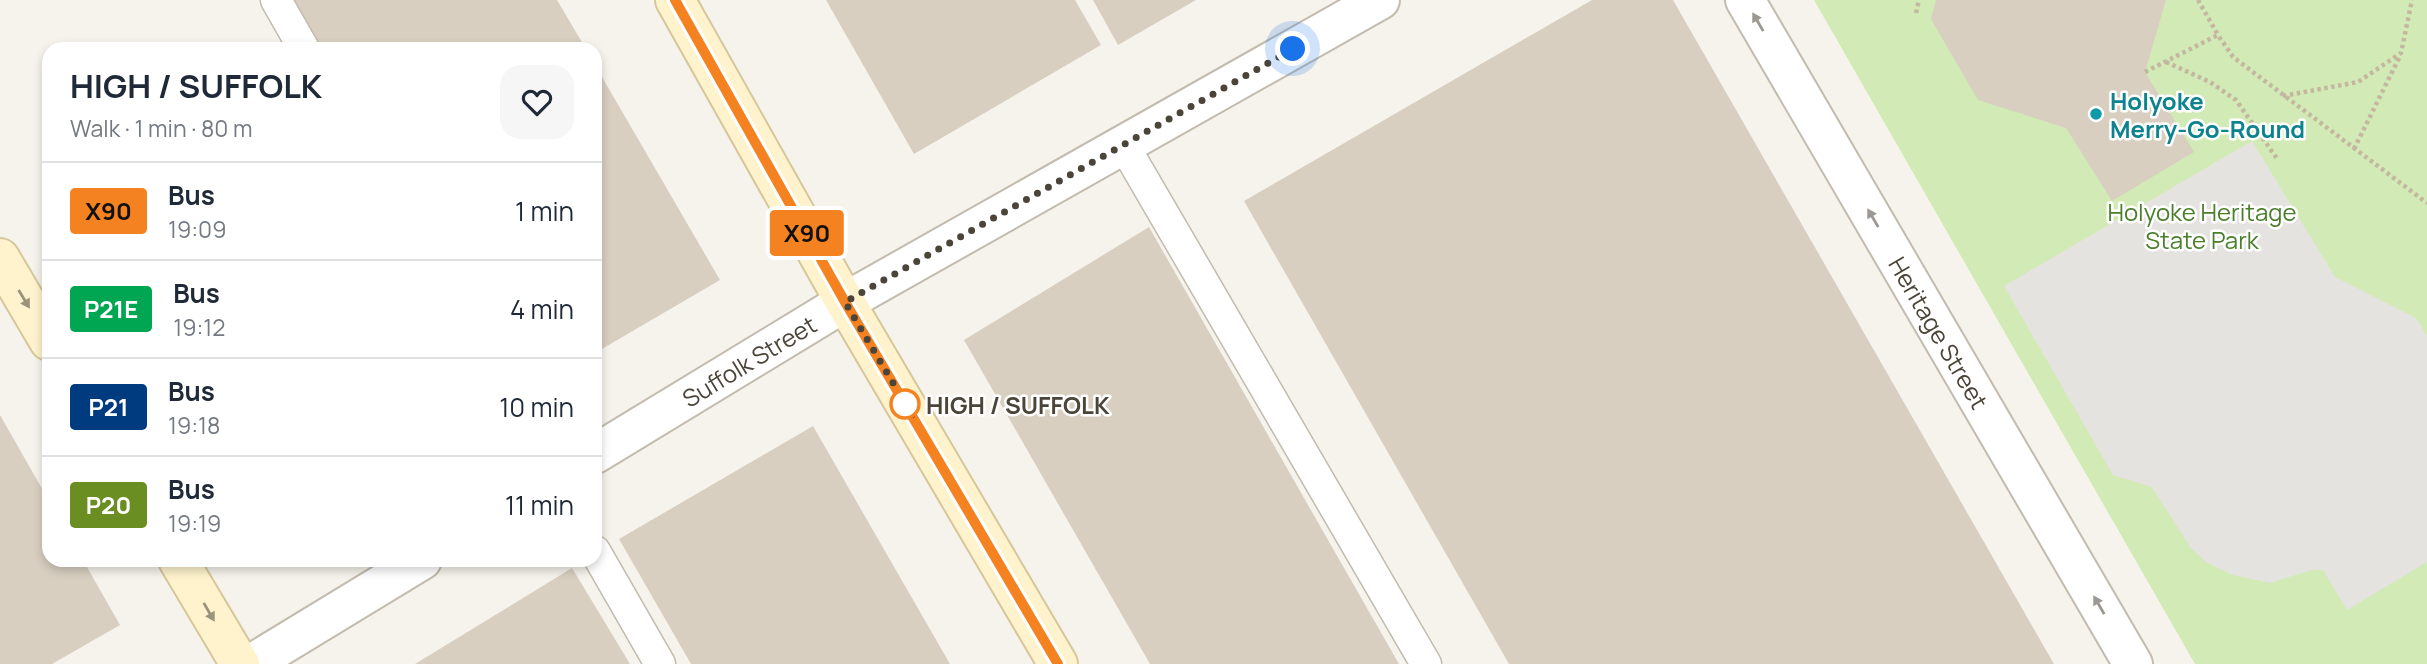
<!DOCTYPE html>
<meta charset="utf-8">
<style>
body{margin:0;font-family:Manrope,sans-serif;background:#f6f6f7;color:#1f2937;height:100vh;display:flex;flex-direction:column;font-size:26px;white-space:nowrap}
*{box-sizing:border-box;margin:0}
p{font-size:23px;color:#747a83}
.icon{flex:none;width:38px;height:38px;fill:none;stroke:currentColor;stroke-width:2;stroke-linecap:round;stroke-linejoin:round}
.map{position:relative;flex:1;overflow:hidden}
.sheet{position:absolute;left:42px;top:42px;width:560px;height:525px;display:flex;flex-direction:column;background:#fff;border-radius:21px;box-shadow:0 4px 10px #0003}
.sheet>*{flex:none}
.badge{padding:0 14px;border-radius:5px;font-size:24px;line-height:46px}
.you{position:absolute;width:35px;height:35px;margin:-18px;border:5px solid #fff;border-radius:50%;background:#1a73e8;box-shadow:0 0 0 10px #1a73e833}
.map>.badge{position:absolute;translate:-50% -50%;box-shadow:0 0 0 4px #fff}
.round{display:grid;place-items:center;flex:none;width:74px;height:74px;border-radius:21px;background:#f6f6f7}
.summary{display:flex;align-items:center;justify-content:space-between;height:119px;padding:0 28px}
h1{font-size:33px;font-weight:700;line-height:52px}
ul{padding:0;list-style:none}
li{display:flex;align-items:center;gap:21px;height:98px;padding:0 28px;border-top:2px solid #e0e1e3}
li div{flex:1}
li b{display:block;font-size:26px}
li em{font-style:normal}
li .badge{min-width:77px;font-weight:700;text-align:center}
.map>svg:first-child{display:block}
.green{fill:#d2eab5}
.parking{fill:#e5e3e0}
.building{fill:#d8cfc1}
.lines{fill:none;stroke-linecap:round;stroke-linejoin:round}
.lane-casing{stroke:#c2bbae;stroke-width:33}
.street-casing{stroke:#c2bbae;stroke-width:42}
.secondary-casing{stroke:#d6c79b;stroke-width:42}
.path{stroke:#c4b79f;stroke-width:4.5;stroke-dasharray:3.5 3.5;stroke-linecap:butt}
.lane{stroke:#fff;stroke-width:30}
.street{stroke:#fff;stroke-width:38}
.secondary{stroke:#fff3cd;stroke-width:38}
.oneway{fill:#9c9892}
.oneway2{fill:#9c937c}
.line-casing{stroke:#fff;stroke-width:16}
.line{stroke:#f58220;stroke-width:10}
.walk{stroke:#4b4439;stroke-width:7;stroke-dasharray:0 12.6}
.culture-dot{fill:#0f9aa8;stroke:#fff;stroke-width:2.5}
.stop-dot{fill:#fff;stroke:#f58220;stroke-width:3.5}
.labels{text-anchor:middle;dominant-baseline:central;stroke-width:5;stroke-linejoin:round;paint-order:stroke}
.culture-label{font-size:24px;font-weight:bold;fill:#0d838f;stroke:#fff;text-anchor:start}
.park-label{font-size:24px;fill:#4a7f2a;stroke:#fff}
.street-label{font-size:24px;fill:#4b4439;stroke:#fff}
.stop-label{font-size:24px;font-weight:bold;fill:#4b4439;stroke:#fff;text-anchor:start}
</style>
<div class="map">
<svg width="2427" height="664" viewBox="0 0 2427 664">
<rect width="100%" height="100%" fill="#f6f3ec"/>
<path class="green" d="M1814,0H2427V664H2195Z"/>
<path class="parking" d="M2252,141L2335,277L2416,318L2427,336V562L2347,610L2323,570H2311L2270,583L2233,575L2206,562L2190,547L2152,487L2113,475L2004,286Z"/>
<g class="building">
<path d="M288,0H557L586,49H316Z"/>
<path d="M826,0H1075L1101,45L914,154Z"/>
<path d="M1093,0H1196L1118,45Z"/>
<path d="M1592,0H1673L2054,664H1509L1244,201Z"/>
<path d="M1936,0H2166L2145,72L2194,152L2112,201L2066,128L1978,100L1931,19Z"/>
<path d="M595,65L720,280L595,353Z"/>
<path d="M1149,227L1399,664H1150L964,340Z"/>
<path d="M0,415L49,501V560H83L120,625L52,664H0Z"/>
<path d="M813,426L950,664H691L619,539Z"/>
<path d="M572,568L630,664H415Z"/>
</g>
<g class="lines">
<defs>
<g id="lane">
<path d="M276,0L304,49"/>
<path d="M1123,144L1426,664"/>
<path d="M595,551L660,664"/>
</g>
<g id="street">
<path id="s1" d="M1745,0L2133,664"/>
<path id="s2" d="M595,454L845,302L1380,0"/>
<path d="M251,664L422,560"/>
</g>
<g id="secondary">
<path d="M675,0L845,302L1058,664"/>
<path d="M0,258L49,341"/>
<path d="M178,560L240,664"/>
</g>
</defs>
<use href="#lane" class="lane-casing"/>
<use href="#street" class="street-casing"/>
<use href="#secondary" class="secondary-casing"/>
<g class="path">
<path d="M2198,0L2218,35"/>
<path d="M1916,13L1919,0"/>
<path d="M2166,62L2210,82L2236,100L2278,160"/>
<path d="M2145,72L2218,35L2233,57L2427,203"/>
<path d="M2283,96L2358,82L2401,53L2412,0"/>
<path d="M2354,149L2400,56"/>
</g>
<use href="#lane" class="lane"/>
<use href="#street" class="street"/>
<use href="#secondary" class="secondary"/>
</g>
<defs><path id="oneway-solid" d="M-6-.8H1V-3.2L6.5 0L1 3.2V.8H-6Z" transform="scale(1.75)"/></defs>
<g class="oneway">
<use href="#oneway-solid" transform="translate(1758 22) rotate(-120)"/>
<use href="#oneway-solid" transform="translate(1873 218) rotate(-120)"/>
<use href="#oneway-solid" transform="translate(2099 605) rotate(-120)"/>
</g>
<g class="oneway2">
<use href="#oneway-solid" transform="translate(24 299) rotate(59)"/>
<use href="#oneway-solid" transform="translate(209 612) rotate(60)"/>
</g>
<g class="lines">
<defs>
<path id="line" d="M675,0L845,302L1058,664"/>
</defs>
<use href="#line" class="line-casing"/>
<use href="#line" class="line"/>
<path class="walk" d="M905,404L912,415L845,302L1293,49"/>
</g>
<circle class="culture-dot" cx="2096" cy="114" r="7"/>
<circle class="stop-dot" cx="905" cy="404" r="14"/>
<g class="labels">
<g class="culture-label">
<text x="2110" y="100">Holyoke<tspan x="2110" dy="28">Merry-Go-Round</tspan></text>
</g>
<g class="park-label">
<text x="2202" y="211">Holyoke Heritage<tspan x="2202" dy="28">State Park</tspan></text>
</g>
<g class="street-label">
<text stroke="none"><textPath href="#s1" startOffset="385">Heritage Street</textPath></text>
<text stroke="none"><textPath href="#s2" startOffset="180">Suffolk Street</textPath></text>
</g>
<g class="stop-label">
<text x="926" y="404">HIGH / SUFFOLK</text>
</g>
</g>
</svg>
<div class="you" style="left:1293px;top:49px"></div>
<b class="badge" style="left:807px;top:233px;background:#f58220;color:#111">X90</b>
<section class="sheet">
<div class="summary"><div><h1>HIGH / SUFFOLK</h1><p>Walk · 1 min · 80 m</p></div><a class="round"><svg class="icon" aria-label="heart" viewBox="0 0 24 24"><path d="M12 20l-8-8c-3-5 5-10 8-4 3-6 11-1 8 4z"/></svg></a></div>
<ul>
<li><span class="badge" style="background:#f58220;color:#111">X90</span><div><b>Bus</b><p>19:09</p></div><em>1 min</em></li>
<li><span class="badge" style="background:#00a651;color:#fff">P21E</span><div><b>Bus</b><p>19:12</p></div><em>4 min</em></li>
<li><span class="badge" style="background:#003b80;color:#fff">P21</span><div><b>Bus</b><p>19:18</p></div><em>10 min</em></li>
<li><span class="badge" style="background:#6b8e23;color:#fff">P20</span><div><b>Bus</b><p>19:19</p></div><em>11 min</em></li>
</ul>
</section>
</div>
